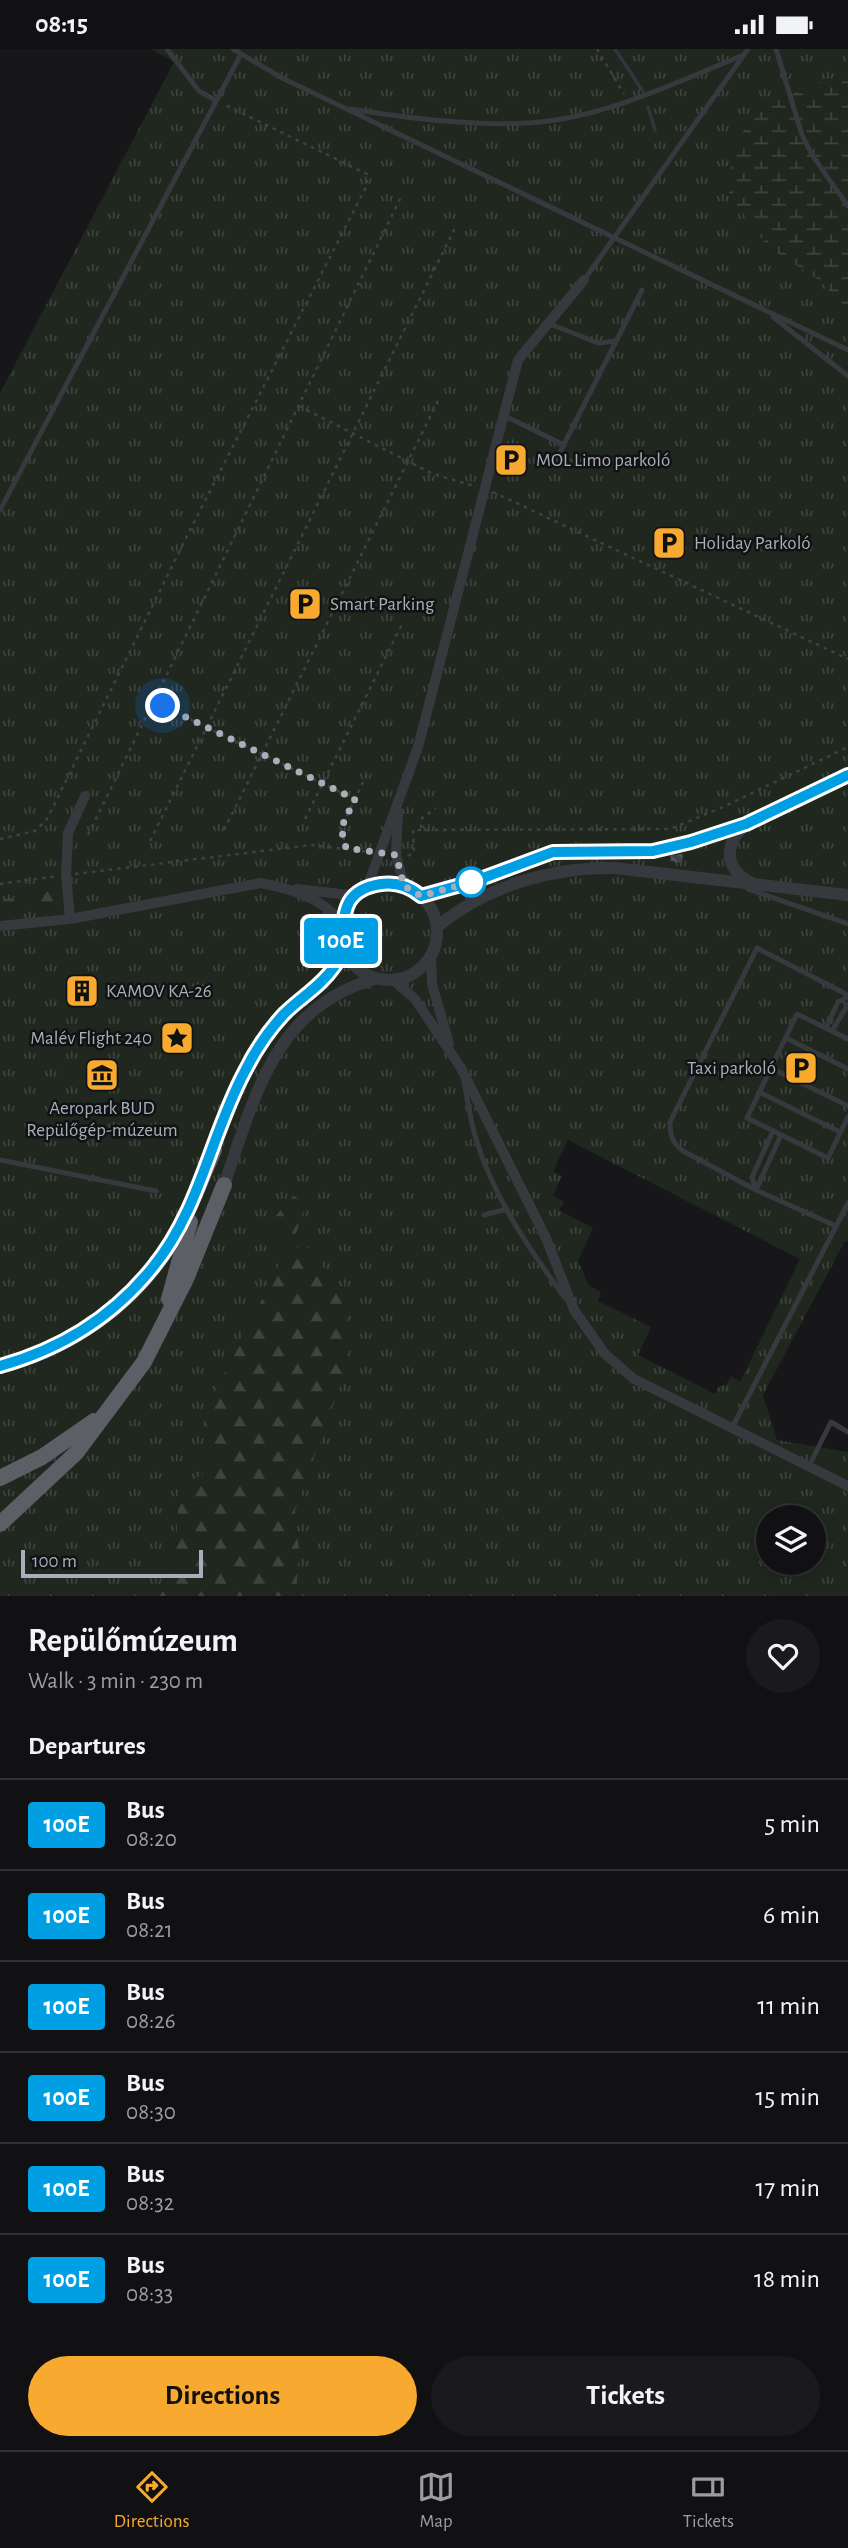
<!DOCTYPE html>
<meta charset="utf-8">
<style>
body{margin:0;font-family:"Alegreya Sans",sans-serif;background:#1a1a1c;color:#f1f3f6;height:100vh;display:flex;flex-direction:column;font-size:26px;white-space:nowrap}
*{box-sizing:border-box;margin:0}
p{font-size:23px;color:#9c9da0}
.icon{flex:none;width:38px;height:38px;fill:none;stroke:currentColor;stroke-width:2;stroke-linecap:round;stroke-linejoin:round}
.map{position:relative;height:1547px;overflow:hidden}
.details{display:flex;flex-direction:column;background:#111113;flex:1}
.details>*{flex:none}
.badge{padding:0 14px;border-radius:5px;font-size:24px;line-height:46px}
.controls{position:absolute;left:756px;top:1456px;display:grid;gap:14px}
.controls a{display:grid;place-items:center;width:70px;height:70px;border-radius:50%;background:#111113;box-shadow:0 4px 18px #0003,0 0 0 2px #303133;font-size:35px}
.scale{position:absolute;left:21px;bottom:18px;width:182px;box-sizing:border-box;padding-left:7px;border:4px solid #a9afb9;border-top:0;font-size:19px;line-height:24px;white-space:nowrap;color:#a9afb9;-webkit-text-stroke:5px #121214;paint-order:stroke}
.you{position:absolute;width:35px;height:35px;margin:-18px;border:5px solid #fff;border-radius:50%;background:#1a73e8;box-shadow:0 0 0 10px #1a73e833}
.map>.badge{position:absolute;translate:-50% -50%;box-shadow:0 0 0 4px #fff}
h2{padding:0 28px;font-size:26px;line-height:63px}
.round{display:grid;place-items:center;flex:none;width:74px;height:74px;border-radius:37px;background:#1a1a1c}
.headline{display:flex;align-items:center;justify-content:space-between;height:119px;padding:0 28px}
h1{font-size:33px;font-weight:700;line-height:52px}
.primary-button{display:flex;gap:14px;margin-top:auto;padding:14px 28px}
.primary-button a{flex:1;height:80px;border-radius:42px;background:#f8a930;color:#111;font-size:28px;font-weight:700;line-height:80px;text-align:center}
.primary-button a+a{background:#1a1a1c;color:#f1f3f6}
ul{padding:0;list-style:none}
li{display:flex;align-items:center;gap:21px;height:91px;padding:0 28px;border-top:2px solid #303133}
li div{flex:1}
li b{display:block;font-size:26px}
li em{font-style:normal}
li .badge{min-width:77px;font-weight:700;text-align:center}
.status{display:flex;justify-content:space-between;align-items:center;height:49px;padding:0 35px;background:#111113;direction:ltr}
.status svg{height:19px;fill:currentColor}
.tab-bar{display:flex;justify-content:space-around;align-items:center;height:98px;border-top:2px solid #303133;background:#111113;font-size:19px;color:#9c9da0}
.tab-bar a{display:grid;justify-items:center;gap:4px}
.tab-bar .selected{color:#f8a930}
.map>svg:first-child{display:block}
.grass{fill:url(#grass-tufts);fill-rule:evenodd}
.forest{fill:url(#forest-firs)}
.wetland{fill:url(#wetland-marsh)}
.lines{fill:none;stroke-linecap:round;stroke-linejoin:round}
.stream{stroke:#2c373e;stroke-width:3.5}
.building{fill:url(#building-back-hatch)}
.path{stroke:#3e4045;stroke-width:2.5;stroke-dasharray:3.5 5;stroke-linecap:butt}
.service{stroke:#38393e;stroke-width:5}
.minor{stroke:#38393e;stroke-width:10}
.tertiary{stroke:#38393e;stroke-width:12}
.trunk{stroke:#5c5f66;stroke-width:16}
.line-casing{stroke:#fff;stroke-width:16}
.line{stroke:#009ee3;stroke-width:10}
.walk{stroke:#a9afb9;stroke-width:7;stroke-dasharray:0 12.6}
.stop-dot{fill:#fff;stroke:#009ee3;stroke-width:3.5}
.labels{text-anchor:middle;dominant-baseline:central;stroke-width:5;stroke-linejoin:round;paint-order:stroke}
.poi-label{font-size:19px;fill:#a9afb9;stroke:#121214;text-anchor:start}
</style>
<div class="status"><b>08:15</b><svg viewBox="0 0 49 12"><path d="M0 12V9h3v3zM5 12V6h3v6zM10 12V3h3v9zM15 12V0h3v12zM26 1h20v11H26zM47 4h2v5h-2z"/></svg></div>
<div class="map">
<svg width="848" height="1547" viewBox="0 0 848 1547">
<defs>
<pattern id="grass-tufts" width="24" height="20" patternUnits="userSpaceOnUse" patternTransform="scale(1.75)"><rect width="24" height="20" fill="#1f271f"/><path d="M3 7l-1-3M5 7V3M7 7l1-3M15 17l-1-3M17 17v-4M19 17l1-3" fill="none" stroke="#3d443d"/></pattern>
<pattern id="forest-firs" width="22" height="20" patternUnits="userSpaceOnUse" patternTransform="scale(1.75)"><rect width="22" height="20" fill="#1f271f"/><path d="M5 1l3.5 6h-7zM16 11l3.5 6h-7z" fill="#3d443d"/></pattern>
<pattern id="wetland-marsh" width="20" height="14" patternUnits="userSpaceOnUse" patternTransform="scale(1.75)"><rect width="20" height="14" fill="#1f271f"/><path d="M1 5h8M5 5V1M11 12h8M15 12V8" fill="none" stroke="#3d443d"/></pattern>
<pattern id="building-back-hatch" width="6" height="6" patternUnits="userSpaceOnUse" patternTransform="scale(1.75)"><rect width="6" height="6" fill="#414246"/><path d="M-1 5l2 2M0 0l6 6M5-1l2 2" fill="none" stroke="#5a5b5f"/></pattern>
</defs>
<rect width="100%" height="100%" fill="#171719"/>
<path class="grass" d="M151,0H848V1193L845,1192L763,1346L777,1391L848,1403V1547H296L299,1501L295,1461L347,1318L344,1287L346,1261L304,1195L283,1209L203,1367L209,1423L178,1439L177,1493L160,1547H0V344L174,13ZM568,1091L800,1210L740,1333L731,1327L726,1336L719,1337L715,1345L638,1306L651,1278L598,1252L601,1243L589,1237L578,1212L593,1179L559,1161L564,1153L553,1147L562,1127L553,1122ZM768,1468H814V1514H768Z"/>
<g class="forest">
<path d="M65,836L62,854L1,860L0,851L40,845Z"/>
<path d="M292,1146L306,1155L294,1190L277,1192L269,1188L273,1171Z"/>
<path d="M304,1194L334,1231L346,1261L344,1287L347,1318L295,1461L299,1501L296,1547H160L177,1493L178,1439L209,1422L203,1367L283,1209Z"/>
</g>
<path class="wetland" d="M848,27V261L819,231L768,198L729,145L732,98L760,59L818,34Z"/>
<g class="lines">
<g class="stream">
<path d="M615,0L642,41"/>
<path d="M648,58L655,81"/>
</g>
</g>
<path class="building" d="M683,805L682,814L670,812L671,806Z"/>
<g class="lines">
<g class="path">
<path d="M597,0L624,45"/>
<path d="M299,357L433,425L474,437"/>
<path d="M493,443L848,610"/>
<path d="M152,652L355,750"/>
<path d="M305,770L402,575"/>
<path d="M421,779L422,769L436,759"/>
<path d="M224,781L439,350"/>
<path d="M88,786L401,148"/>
<path d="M0,790L35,782L47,770L189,483L367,136V125L225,56"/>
<path d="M150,792L456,177"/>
<path d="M346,799L341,779L368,723"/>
<path d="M408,807L414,803L413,781L670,780L723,758L848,698"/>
<path d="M75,825L311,796L370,803"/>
<path d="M0,835L58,827"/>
</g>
<g class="service">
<path d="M167,0L199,42L215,51"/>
<path d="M233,0L282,29L848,301"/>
<path d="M776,0L802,86L812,106L848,157"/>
<path d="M350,60C408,69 468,77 527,74C601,70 673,35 741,7"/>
<path d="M584,231L748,0"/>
<path d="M773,268L848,327"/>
<path d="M550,275L598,294L616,292"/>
<path d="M505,367L564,396"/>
<path d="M555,413L642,241"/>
<path d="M0,461L241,5"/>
<path d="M748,840L848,875"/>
<path d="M826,979L838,953L848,948"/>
<path d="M832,982L848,955"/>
<path d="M786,989L848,1020"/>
<path d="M848,990L797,965L747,1069L828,1109L848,1068"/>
<path d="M771,1019L848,1057"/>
<path d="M464,1033C468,1052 470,1071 476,1090C494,1149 529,1200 565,1249"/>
<path d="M759,1043L840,1083"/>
<path d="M0,1111L156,1142"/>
<path d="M755,1139L752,1128L773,1082"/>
<path d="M756,1141L781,1086"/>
<path d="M484,1166L507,1160"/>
<path d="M836,1177L756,1141L683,1102C672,1094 670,1086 670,1073L757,899L848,946"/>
<path d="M732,1379L848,1154"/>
<path d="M809,1417L831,1373L848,1383"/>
</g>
<g class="minor">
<path d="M398,763L396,806L404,837"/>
<path d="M367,839L418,698L518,311L584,231"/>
<path d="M297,840L357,847"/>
<path d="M70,870L66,826L68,784L85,747"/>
<path d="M0,877L70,870L261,834C291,840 321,848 341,873"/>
<path d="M431,907L432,935L449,995"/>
<path d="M393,931L415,950L461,1019L546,1189L574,1261L605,1305L634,1330L848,1437"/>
</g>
<g class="tertiary">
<path d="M744,777C723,797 725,821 752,834"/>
<circle cx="389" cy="883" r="48"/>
<path d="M421,847L475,832L553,803L653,801L691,793L746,775L848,726"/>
<path d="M437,878C486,837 551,818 614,819L848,846"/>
<path d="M214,1101C233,1053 248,1007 283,967C304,943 328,930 344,900"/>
<path d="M224,1136C255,1048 274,958 375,930"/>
</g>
<g class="trunk">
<path d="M169,1250L190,1173"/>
<path d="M0,1317C68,1299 130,1258 168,1198C187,1168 200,1133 214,1101"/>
<path d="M0,1429L42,1408L94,1372"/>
<path d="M0,1475L76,1404L144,1313L186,1230L224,1136"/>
</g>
</g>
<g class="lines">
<defs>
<path id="line" d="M0,1317C61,1300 113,1268 153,1218C200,1161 211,1085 245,1022C255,1002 269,981 284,965C300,949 321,937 334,918C353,891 326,843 381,835C396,833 409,837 421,847L475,832L553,803L653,802L691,793L746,775L848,726"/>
</defs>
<use href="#line" class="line-casing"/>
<use href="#line" class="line"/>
<path class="walk" d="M163,657L355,750L341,779L346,799L396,806L404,837L421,847L475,832L471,833"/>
</g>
<defs>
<symbol id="parking-square" viewBox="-11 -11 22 22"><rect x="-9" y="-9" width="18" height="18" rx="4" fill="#f8a930" stroke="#121214"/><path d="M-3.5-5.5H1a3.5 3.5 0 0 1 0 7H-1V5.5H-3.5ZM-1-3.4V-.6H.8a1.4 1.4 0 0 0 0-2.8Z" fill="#111"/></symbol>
<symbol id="building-square" viewBox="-11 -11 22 22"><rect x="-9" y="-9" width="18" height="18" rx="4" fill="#f8a930" stroke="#121214"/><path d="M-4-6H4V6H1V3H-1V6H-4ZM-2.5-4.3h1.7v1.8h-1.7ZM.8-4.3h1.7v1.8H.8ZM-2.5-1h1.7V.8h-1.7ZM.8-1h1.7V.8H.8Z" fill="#111"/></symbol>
<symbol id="sight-square" viewBox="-11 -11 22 22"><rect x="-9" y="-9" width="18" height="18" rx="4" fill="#f8a930" stroke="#121214"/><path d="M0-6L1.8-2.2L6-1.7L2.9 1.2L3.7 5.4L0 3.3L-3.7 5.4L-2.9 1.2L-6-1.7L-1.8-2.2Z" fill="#111"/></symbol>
<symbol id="museum-square" viewBox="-11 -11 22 22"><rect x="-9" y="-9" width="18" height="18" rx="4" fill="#f8a930" stroke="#121214"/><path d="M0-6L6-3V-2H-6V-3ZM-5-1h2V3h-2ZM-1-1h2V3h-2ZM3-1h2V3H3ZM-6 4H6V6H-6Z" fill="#111"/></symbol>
</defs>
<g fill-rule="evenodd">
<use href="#parking-square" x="492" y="392" width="38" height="38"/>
<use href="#parking-square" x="650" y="475" width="38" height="38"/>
<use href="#parking-square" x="286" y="536" width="38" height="38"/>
<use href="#building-square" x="63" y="923" width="38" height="38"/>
<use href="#sight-square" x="158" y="970" width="38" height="38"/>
<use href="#parking-square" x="782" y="1000" width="38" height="38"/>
<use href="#museum-square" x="83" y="1007" width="38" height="38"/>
</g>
<circle class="stop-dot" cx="471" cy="833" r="14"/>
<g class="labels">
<g class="poi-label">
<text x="536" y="411">MOL Limo parkoló</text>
<text x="694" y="494">Holiday Parkoló</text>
<text x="330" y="555">Smart Parking</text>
<text x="106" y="942">KAMOV KA-26</text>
<text x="152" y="989" text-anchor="end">Malév Flight 240</text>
<text x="776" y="1019" text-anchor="end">Taxi parkoló</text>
<text x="102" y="1059" text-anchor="middle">Aeropark BUD<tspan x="102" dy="22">Repülőgép-múzeum</tspan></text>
</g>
</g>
</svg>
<div class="controls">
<a><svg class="icon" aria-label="layers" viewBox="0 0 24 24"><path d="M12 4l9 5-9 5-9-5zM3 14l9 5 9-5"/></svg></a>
</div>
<div class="scale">100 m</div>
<div class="you" style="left:163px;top:657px"></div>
<b class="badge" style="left:341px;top:892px;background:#009ee3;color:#fff">100E</b>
</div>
<section class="details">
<div class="headline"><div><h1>Repülőmúzeum</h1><p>Walk · 3 min · 230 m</p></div><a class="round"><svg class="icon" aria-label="heart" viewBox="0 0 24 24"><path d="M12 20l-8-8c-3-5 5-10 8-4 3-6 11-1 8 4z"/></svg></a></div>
<h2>Departures</h2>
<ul>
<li><span class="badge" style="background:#009ee3;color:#fff">100E</span><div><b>Bus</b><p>08:20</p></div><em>5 min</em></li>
<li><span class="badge" style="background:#009ee3;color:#fff">100E</span><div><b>Bus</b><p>08:21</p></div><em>6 min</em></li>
<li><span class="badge" style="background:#009ee3;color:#fff">100E</span><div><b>Bus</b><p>08:26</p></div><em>11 min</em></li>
<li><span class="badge" style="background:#009ee3;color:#fff">100E</span><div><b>Bus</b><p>08:30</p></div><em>15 min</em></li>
<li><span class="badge" style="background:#009ee3;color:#fff">100E</span><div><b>Bus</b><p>08:32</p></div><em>17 min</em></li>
<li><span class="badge" style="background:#009ee3;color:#fff">100E</span><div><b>Bus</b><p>08:33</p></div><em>18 min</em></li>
</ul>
<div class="primary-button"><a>Directions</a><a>Tickets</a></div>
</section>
<nav class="tab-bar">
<a class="selected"><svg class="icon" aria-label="directions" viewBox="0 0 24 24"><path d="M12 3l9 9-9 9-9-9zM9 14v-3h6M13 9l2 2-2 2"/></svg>Directions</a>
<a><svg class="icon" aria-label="map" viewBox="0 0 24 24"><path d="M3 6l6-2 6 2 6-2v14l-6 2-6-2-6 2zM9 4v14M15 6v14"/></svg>Map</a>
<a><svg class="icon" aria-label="tickets" viewBox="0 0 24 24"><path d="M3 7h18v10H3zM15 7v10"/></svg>Tickets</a>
</nav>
